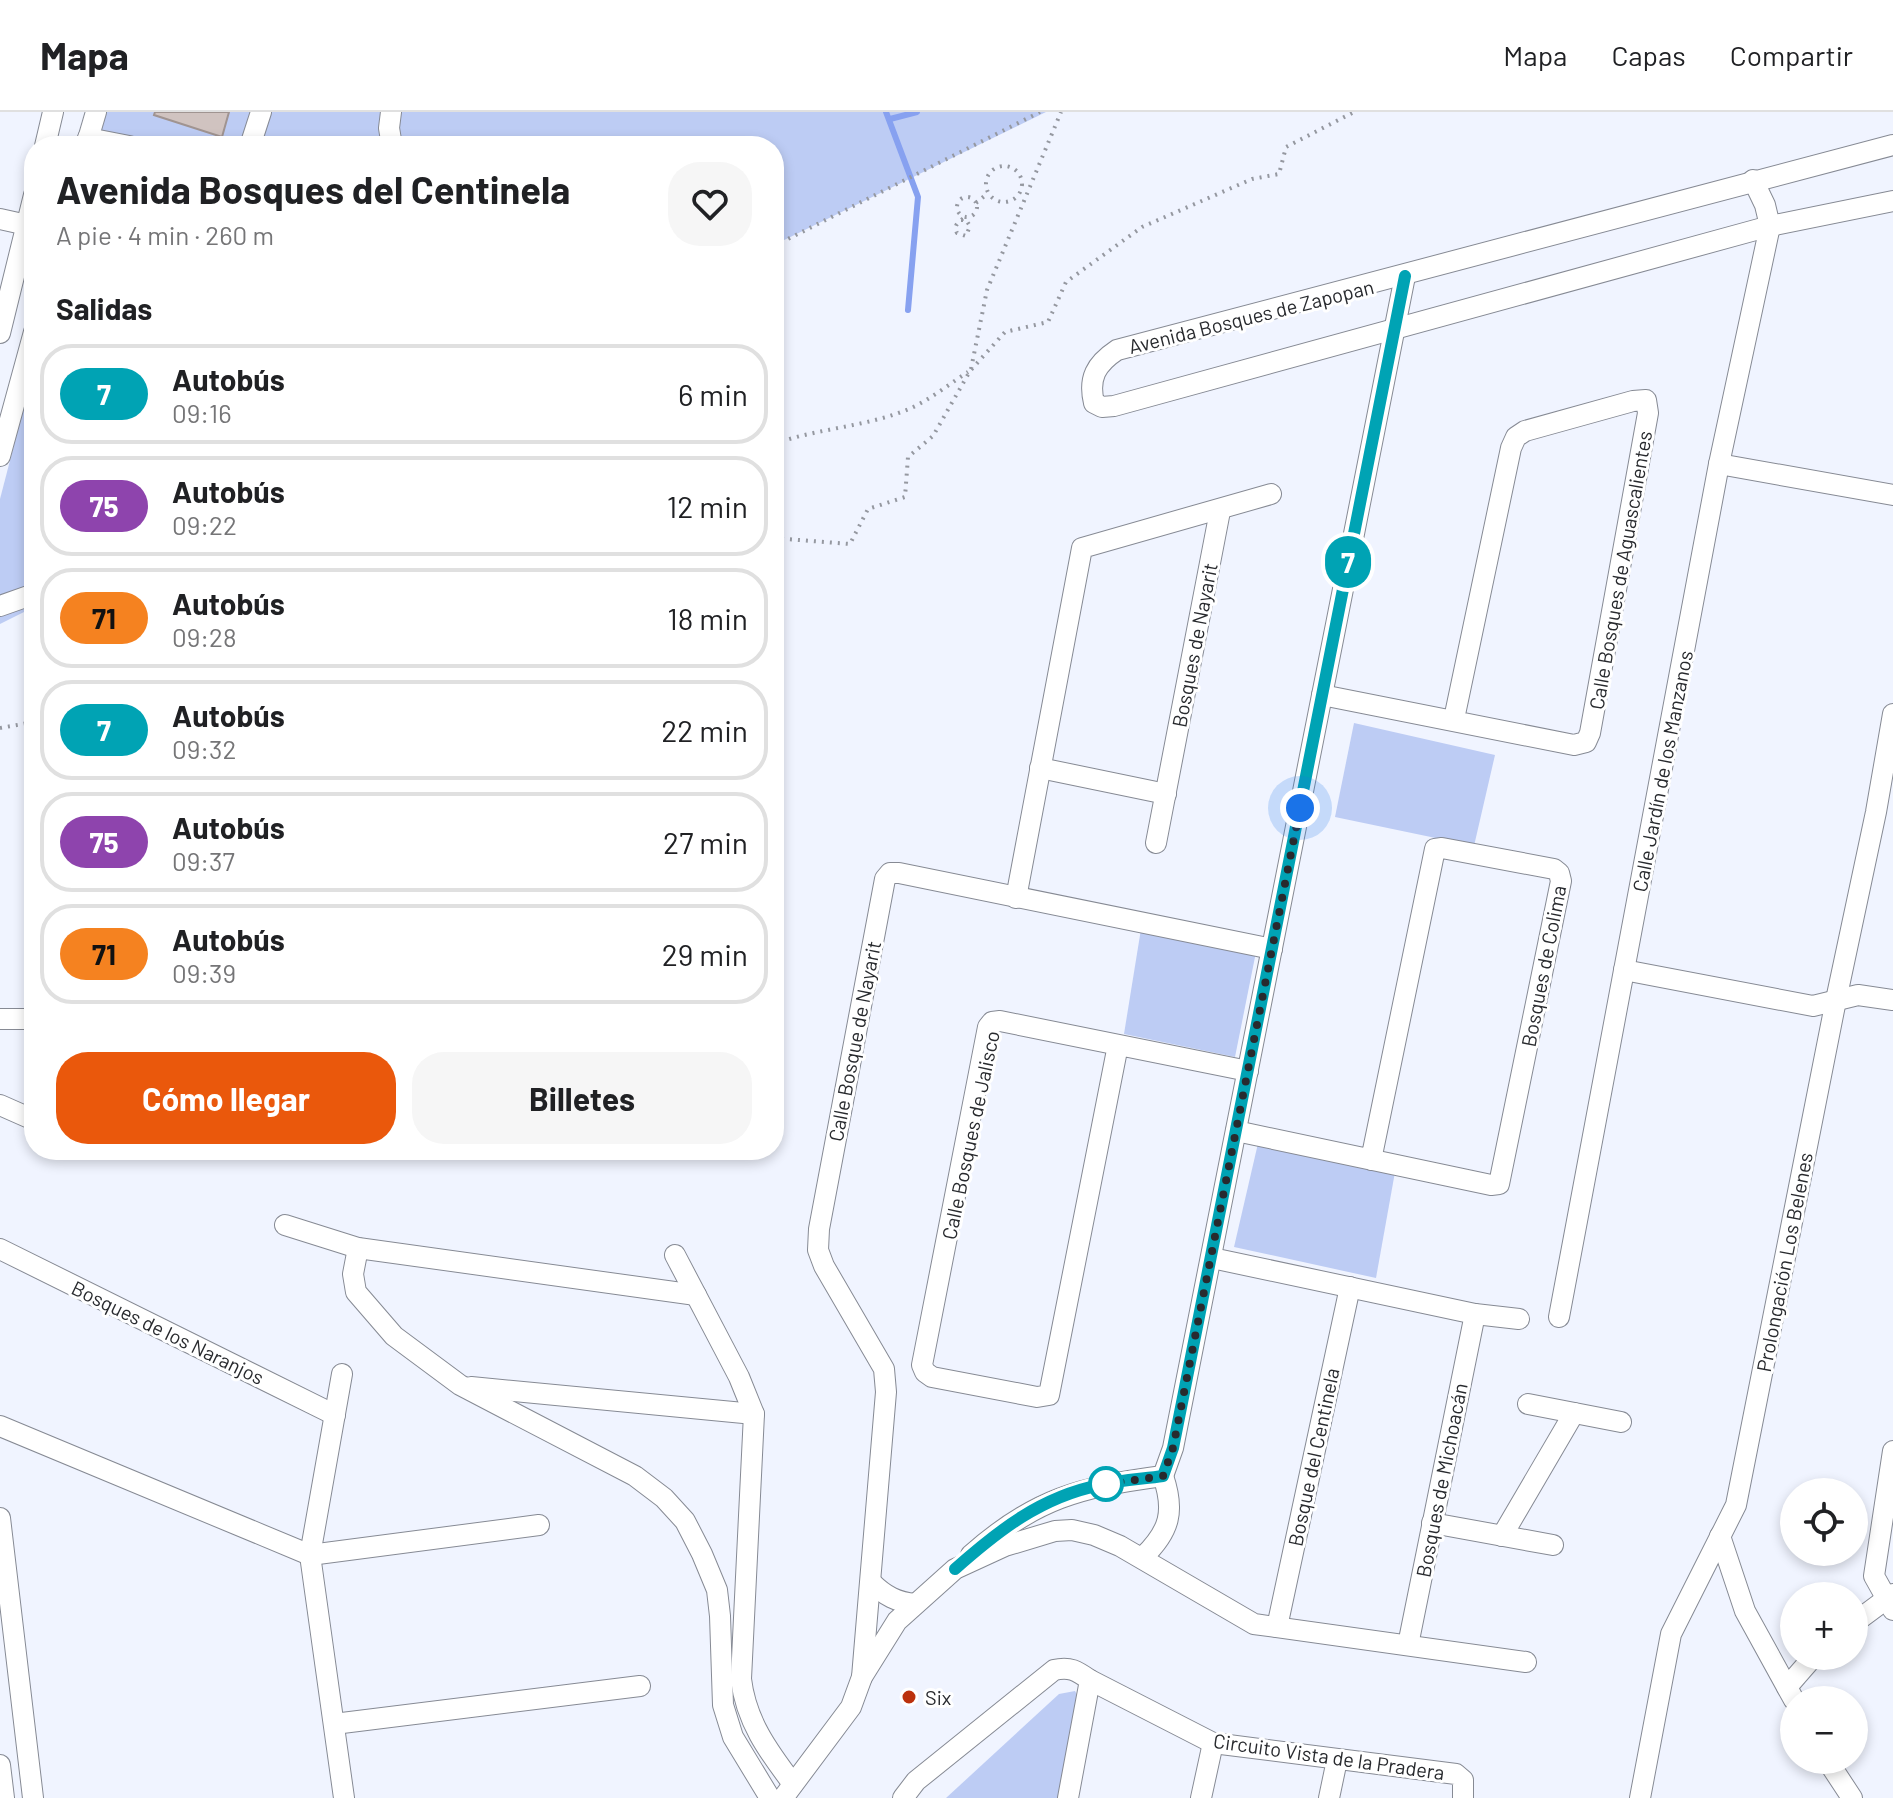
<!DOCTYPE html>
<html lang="es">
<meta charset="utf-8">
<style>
body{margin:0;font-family:Barlow,sans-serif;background:#f6f6f6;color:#202124;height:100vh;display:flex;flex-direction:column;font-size:30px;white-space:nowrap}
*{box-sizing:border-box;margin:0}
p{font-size:26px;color:#757577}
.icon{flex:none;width:44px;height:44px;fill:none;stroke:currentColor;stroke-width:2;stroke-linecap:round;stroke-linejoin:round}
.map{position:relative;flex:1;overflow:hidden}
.drawer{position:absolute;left:24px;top:24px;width:760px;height:1024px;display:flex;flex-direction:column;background:#fff;border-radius:32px;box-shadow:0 4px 12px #0003}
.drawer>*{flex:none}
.badge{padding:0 16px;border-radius:26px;font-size:28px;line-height:52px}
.fabs{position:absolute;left:1780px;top:1366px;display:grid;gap:16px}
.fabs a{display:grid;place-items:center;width:88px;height:88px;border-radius:50%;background:#fff;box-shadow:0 4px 12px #0003;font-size:40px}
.you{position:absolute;width:40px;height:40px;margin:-20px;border:6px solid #fff;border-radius:50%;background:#1a73e8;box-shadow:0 0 0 12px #1a73e833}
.map>.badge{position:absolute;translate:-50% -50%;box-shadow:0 0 0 4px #fff}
h2{padding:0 32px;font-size:30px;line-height:72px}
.round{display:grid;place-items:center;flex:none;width:84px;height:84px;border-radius:32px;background:#f6f6f6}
.head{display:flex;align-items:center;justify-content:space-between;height:136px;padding:0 32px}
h1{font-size:38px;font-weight:700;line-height:60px}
.primary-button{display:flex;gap:16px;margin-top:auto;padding:16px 32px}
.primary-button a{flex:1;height:92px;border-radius:32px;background:#ea580c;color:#fff;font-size:32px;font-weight:700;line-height:92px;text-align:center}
.primary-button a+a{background:#f6f6f6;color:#202124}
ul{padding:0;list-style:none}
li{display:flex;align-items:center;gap:24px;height:100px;margin:0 16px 12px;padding:0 16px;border:4px solid #e0e0e0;border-radius:32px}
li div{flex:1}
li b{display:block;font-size:30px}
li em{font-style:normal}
li .badge{min-width:88px;font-weight:700;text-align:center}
header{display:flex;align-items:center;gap:48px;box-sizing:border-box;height:112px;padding:0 40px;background:#fff;border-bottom:2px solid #e0e0e0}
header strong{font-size:38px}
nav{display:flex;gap:44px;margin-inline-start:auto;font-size:28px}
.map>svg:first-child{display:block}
.green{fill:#bdccf4}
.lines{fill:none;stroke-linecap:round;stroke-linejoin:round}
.stream{stroke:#87a1f0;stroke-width:6}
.building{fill:#d0c3c0;stroke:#a09491;stroke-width:2}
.minor-casing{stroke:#868a94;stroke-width:22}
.path{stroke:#9598a0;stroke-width:4;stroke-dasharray:2 6;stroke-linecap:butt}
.minor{stroke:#fff;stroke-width:20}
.line-casing{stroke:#fff;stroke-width:18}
.line{stroke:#00a3b4;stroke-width:12}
.walk{stroke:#282a2e;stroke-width:8;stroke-dasharray:0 14.4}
.stop-dot{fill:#fff;stroke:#00a3b4;stroke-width:4}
.poi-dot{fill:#bb310d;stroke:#fff;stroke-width:3}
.labels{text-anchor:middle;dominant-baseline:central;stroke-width:6;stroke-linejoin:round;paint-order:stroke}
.street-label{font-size:20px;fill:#282a2e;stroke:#fff}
.poi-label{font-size:20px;fill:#282a2e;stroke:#fff;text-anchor:start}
</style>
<header>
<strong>Mapa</strong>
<nav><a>Mapa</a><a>Capas</a><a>Compartir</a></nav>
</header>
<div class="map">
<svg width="1893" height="1686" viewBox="0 0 1893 1686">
<rect width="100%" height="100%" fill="#f0f4ff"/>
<g class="green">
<path d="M101,0H1046L774,133V34H92Z"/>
<path d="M34,256V495L0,512V387Z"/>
<path d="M1354,611L1495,643L1474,734L1335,705Z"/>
<path d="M1141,817L1256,840L1235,945L1124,922Z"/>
<path d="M1259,1027L1395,1060L1376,1166L1234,1135Z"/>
<path d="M1075,1579L1081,1590L1058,1686H946L1059,1582Z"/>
</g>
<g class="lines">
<g class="stream">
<path d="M886,0L918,85L908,198"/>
<path d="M890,7L917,0"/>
</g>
</g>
<path class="building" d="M155,0H229L222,25L154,3Z"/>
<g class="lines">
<defs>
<g id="minor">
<path d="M391,0L389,16L392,34"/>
<path d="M88,26L129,34"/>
<path d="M1893,33L1117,238C1096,252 1088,266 1094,291L1102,295L1114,294L1770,114L1893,89"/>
<path d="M45,34L53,0"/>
<path d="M86,34L96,0"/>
<path d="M250,34L261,0"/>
<path d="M0,107L27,113"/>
<path d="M0,221L34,83"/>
<path d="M0,344L34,220"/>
<path d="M1719,352L1893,383"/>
<path d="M0,494L34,482"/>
<path d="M1322,583L1574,633L1586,630L1590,621L1648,301L1646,288L1633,289L1525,319L1516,325L1511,336L1454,607"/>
<path d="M1040,656L1166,682"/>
<path d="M1156,731L1220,399"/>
<path d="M1016,786L1082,436L1271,382"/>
<path d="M1624,858L1813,894L1858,883L1893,888"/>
<path d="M0,907H34"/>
<path d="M1118,933L1049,1283L1037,1285L932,1265L925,1260L922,1253L988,915L992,910L1000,909L1248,959"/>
<path d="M0,993L34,1008"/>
<path d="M1236,1019L1491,1073L1499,1072L1561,769L1559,761L1554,757L1442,736L1435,737L1371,1048"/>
<path d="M285,1113L358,1136L696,1183"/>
<path d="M358,1136L353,1162L356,1180L394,1224L460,1273L635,1364L664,1386L685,1409L702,1442L717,1478L720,1504L723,1593L733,1625L770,1686"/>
<path d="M0,1137L335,1303"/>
<path d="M675,1143L739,1265L754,1302L741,1567C746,1609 768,1639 793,1672"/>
<path d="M1212,1146L1475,1202L1519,1207"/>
<path d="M1559,1205L1719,352L1770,114L1765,93L1753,68"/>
<path d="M342,1262L310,1443L344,1686"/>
<path d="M471,1275L754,1302"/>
<path d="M1528,1292L1621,1310"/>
<path d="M0,1314L310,1443L539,1413"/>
<path d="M1893,1339L1874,1464L1893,1498"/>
<path d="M1163,1364L1173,1336L1405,164"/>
<path d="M0,1406L33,1686"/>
<path d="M1432,1411L1553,1433"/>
<path d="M1502,1424L1574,1301"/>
<path d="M1720,1424L1745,1499L1794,1588"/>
<path d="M971,1443C1035,1386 1081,1375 1163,1364"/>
<path d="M1143,1445C1170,1419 1175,1399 1163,1364"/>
<path d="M872,1471C885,1484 897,1490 915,1492"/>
<path d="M1854,1511L1893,1482"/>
<path d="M1277,1515L1350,1175"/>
<path d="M1408,1533L1475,1202"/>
<path d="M862,1565L886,1280L884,1257L824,1154L818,1138L819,1117L885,767L890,761H899L1272,837"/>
<path d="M1787,1575L1814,1544"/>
<path d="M334,1612L640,1574"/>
<path d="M1827,1648L1852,1686"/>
<path d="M0,1653L4,1686"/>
<path d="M783,1686L851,1595L862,1565L897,1509L955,1457L1005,1434L1055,1419L1072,1418L1094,1423L1120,1434L1254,1512L1526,1550"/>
<path d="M903,1686L916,1669L1054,1558C1070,1554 1077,1559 1090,1568L1213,1631L1456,1662L1463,1668V1686"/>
<path d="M1068,1686L1090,1568"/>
<path d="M1201,1686L1213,1631"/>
<path d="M1329,1686L1337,1648"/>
<path d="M1640,1686L1671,1522L1736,1393L1836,888L1876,700L1893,602"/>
</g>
</defs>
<use href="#minor" class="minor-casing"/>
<g class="path">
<circle cx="1004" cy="72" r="18"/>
<circle cx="967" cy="95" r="10"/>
<path d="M976,91L988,81"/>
<path d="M961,108H966L970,114L966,124L957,121C953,114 958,110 964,106"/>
<path d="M774,134L1040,0"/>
<path d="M971,257L987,178L1061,0"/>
<path d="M774,332C818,316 866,315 909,297C930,288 949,272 968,260"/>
<path d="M774,426L850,432L868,397L905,385L908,345L933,324L970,259L1005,220L1048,210L1066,170L1142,115L1252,67L1279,62L1286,35L1354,0"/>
<path d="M34,573V581"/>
<path d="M0,616L34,610"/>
</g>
<use href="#minor" class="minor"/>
</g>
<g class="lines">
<defs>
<path id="line" d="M955,1457C999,1418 1041,1385 1100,1373C1121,1368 1142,1367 1163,1364L1173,1336L1405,164"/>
</defs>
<use href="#line" class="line-casing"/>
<use href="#line" class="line"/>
<path class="walk" d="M1106,1372L1099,1373L1163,1364L1173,1336L1300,696"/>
</g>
<circle class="stop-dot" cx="1106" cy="1372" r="16"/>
<circle class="poi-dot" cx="909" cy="1585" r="8"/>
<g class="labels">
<g class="street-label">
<text transform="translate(1251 204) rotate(-14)">Avenida Bosques de Zapopan</text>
<text transform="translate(1620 458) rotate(-80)">Calle Bosques de Aguascalientes</text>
<text transform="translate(1194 533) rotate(-79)">Bosques de Nayarit</text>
<text transform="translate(1662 659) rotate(-79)">Calle Jardín de los Manzanos</text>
<text transform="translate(1543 854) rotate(-79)">Bosques de Colima</text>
<text transform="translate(854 929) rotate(-79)">Calle Bosque de Nayarit</text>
<text transform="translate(970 1023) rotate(-78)">Calle Bosques de Jalisco</text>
<text transform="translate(1784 1150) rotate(-79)">Prolongación Los Belenes</text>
<text transform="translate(168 1220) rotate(26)">Bosques de los Naranjos</text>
<text transform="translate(1313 1345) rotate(-78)">Bosque del Centinela</text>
<text transform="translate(1441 1368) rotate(-79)">Bosques de Michoacán</text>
<text transform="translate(1329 1644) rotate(8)">Circuito Vista de la Pradera</text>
</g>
<g class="poi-label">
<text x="925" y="1585">Six</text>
</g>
</g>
</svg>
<div class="fabs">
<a><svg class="icon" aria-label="locate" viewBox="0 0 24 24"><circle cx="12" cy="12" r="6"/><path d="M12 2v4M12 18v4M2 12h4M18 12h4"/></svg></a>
<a>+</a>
<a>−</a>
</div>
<div class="you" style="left:1300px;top:696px"></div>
<b class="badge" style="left:1348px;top:450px;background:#00a3b4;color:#fff">7</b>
<section class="drawer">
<div class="head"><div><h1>Avenida Bosques del Centinela</h1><p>A pie · 4 min · 260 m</p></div><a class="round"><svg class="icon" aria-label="heart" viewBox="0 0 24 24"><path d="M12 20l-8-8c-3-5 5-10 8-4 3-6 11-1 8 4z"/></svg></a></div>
<h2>Salidas</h2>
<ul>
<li><span class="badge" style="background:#00a3b4;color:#fff">7</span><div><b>Autobús</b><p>09:16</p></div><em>6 min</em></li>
<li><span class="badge" style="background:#8e44ad;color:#fff">75</span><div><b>Autobús</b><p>09:22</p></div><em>12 min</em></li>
<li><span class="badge" style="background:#f58220;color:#111">71</span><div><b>Autobús</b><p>09:28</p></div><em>18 min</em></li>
<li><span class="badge" style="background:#00a3b4;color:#fff">7</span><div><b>Autobús</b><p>09:32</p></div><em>22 min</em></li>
<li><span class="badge" style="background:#8e44ad;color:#fff">75</span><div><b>Autobús</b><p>09:37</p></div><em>27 min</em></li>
<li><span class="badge" style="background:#f58220;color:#111">71</span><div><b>Autobús</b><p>09:39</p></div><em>29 min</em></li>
</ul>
<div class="primary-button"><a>Cómo llegar</a><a>Billetes</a></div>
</section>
</div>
